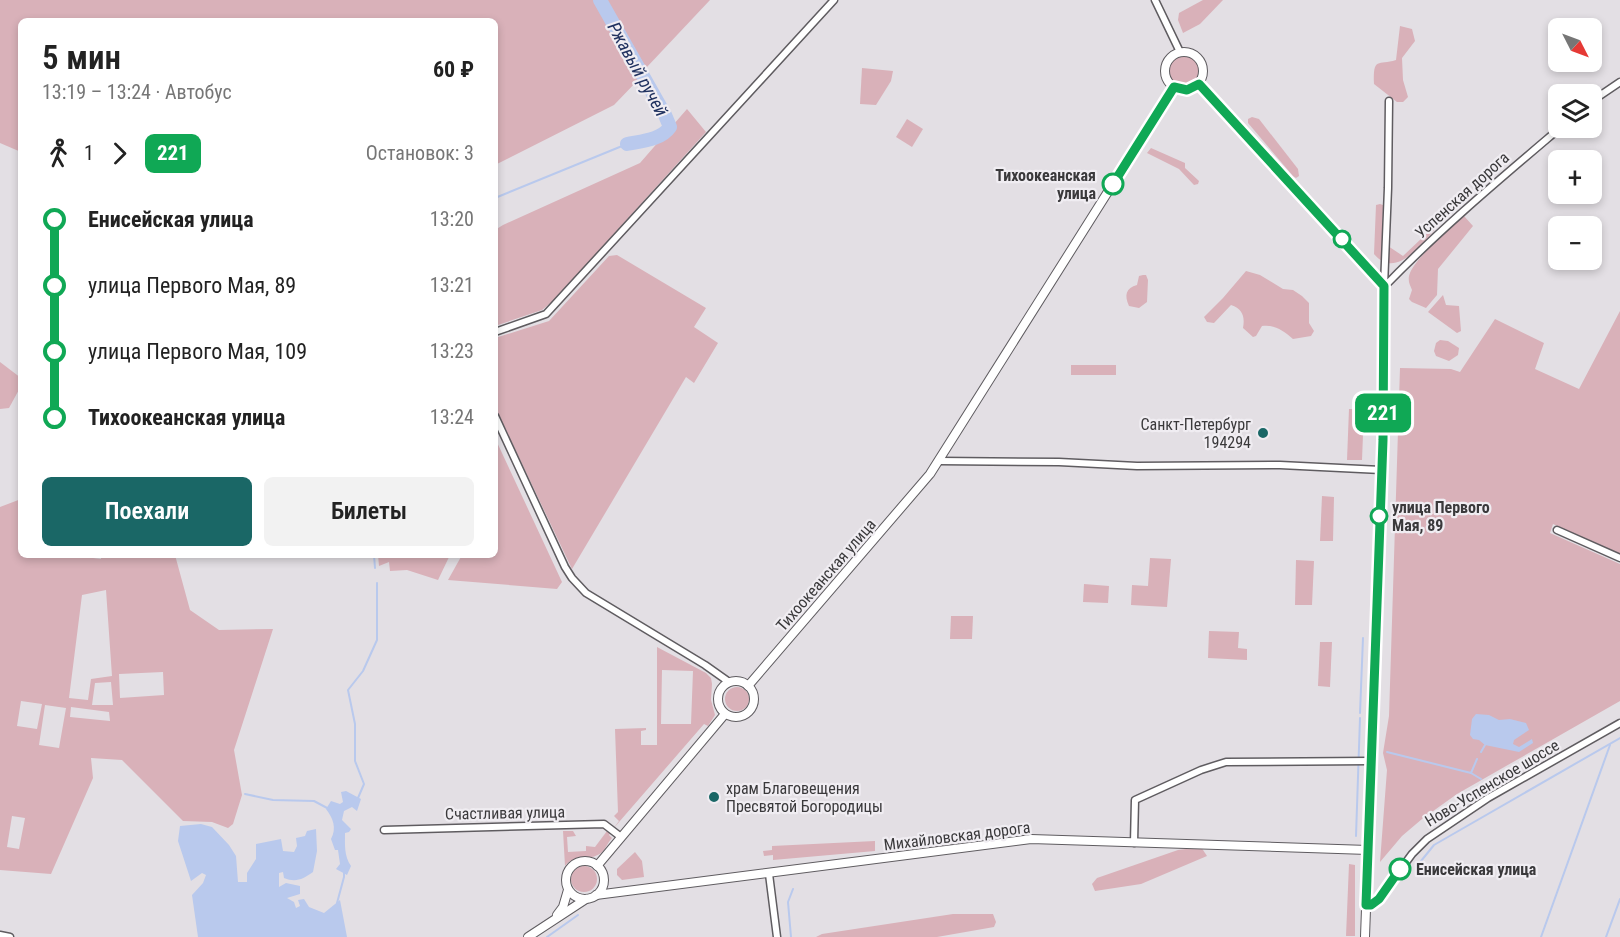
<!DOCTYPE html>
<html lang="ru">
<meta charset="utf-8">
<style>
body{margin:0;font-family:"Roboto Condensed",sans-serif;background:#f2f2f2;color:#222;height:100vh;display:flex;flex-direction:column;font-size:22px;white-space:nowrap}
*{box-sizing:border-box;margin:0}
p{font-size:20px;color:#767676}
.icon{flex:none;width:33px;height:33px;fill:none;stroke:currentColor;stroke-width:2;stroke-linecap:round;stroke-linejoin:round}
.map{position:relative;flex:1;overflow:hidden}
.sheet{position:absolute;left:18px;top:18px;width:480px;height:540px;display:flex;flex-direction:column;background:#fff;border-radius:9px;box-shadow:0 3px 9px #0003}
.sheet>*{flex:none}
.badge{padding:0 12px;border-radius:9px;font-size:21px;line-height:39px}
.needle{width:39px;rotate:132deg}
.fabs{position:absolute;left:1548px;top:18px;display:grid;gap:12px}
.fabs a{display:grid;place-items:center;width:54px;height:54px;border-radius:9px;background:#fff;box-shadow:0 3px 9px #0003;font-size:30px}
.map>.badge{position:absolute;translate:-50% -50%;box-shadow:0 0 0 3px #fff}
.legs{display:flex;align-items:center;gap:9px;height:66px;padding:0 24px;font-size:20px}
.legs p{margin-inline-start:auto}
.headline{display:flex;align-items:center;justify-content:space-between;height:102px;padding:0 24px}
h1{font-size:33px;font-weight:600;line-height:45px}
.button{display:flex;gap:12px;margin-top:auto;padding:12px 24px}
.button a{flex:1;height:69px;border-radius:9px;background:#1a6766;color:#fff;font-size:24px;font-weight:600;line-height:69px;text-align:center}
.button a+a{background:#f2f2f2;color:#222}
ul{padding:0 24px;list-style:none}
li{display:flex;align-items:center;gap:21px;height:66px;font-size:22px}
li i{display:grid;place-items:center;width:9px;height:100%;margin:0 8px;background:currentColor}
li i::after{content:'';width:15px;height:15px;margin:-8px;border:4px solid;border-radius:50%;background:#fff}
li p{margin-inline-start:auto}
li:first-child i{background:linear-gradient(#0000 50%,currentColor 0)}
li:last-child i{background:linear-gradient(currentColor 50%,#0000 0)}
.map>svg:first-child{display:block}
.green{fill:#d9b1b9;fill-rule:evenodd}
.water{fill:#b9c9ed}
.lines{fill:none;stroke-linecap:round;stroke-linejoin:round}
.stream{stroke:#b9c9ed;stroke-width:2}
.river{stroke:#b9c9ed;stroke-width:14}
.minor-casing{stroke:#5f5c60;stroke-width:9}
.tertiary-casing{stroke:#5f5c60;stroke-width:10}
.minor{stroke:#fff;stroke-width:6}
.tertiary{stroke:#fff;stroke-width:8}
.line-1-casing{stroke:#fff;stroke-width:14}
.line-1{stroke:#10a855;stroke-width:9}
.stop-1-dot{fill:#fff;stroke:#10a855;stroke-width:3}
.poi-dot{fill:#1a6766;stroke:#f0edf2;stroke-width:2}
.labels{text-anchor:middle;dominant-baseline:central;stroke-width:4.5;stroke-linejoin:round;paint-order:stroke}
.stop-label{font-size:16px;font-weight:bold;fill:#3a393b;stroke:#f0edf2;text-anchor:start}
.street-label{font-size:16px;fill:#3a393b;stroke:#f0edf2}
.poi-label{font-size:16px;fill:#3a393b;stroke:#f0edf2;text-anchor:end}
.water-label{font-size:18px;font-style:italic;fill:#213260;stroke:#f0edf2}
</style>
<div class="map">
<svg width="1620" height="937" viewBox="0 0 1620 937">
<rect width="100%" height="100%" fill="#e3dfe4"/>
<g class="green">
<path d="M0,0H594L639,79L614,105L495,165V21H21V152L0,143Z"/>
<path d="M607,0H710L646,68Z"/>
<path d="M1203,0H1223L1200,24L1183,33L1178,20L1179,13Z"/>
<path d="M1400,26L1412,29L1415,41L1402,58L1403,80L1408,97L1403,102H1397L1374,84C1373,56 1378,66 1396,60Z"/>
<circle cx="1184" cy="71" r="15"/>
<path d="M862,68L893,71L891,81L876,105L860,104Z"/>
<path d="M687,109L706,132L553,301L542,310L495,326V230L503,225L640,163Z"/>
<path d="M1252,117L1259,119L1298,169L1299,176L1296,178L1293,176L1248,123V119Z"/>
<path d="M907,119L923,129L912,147L896,137Z"/>
<path d="M1151,148L1185,163V168L1199,181L1198,184L1194,185L1179,169L1147,153Z"/>
<path d="M1380,204L1383,205L1382,242L1403,256L1441,220L1440,224C1425,239 1397,282 1374,254L1376,205Z"/>
<path d="M1464,216L1473,226L1438,269L1437,295L1426,308L1412,302L1409,299L1412,290C1410,285 1408,282 1409,276C1413,259 1450,229 1464,216Z"/>
<path d="M617,255L706,308L694,327L718,343L694,383L686,377L572,569L495,407V338L549,321L609,256Z"/>
<path d="M1246,271L1260,275L1283,289L1293,290L1302,296L1309,303V323L1314,331L1311,336L1293,339C1284,331 1274,324 1262,326L1256,336L1253,337L1243,328C1245,317 1243,309 1231,305L1214,323L1207,322L1204,317L1223,298Z"/>
<path d="M1143,275H1146L1148,280L1147,302L1139,308L1129,306C1124,295 1126,288 1137,285L1139,276Z"/>
<path d="M1443,295L1446,305L1459,306L1461,331L1457,333L1428,312Z"/>
<path d="M1620,311V555L1553,524L1550,533L1620,564V701L1457,794L1422,819L1402,836L1380,862L1387,770L1383,753L1389,716L1400,368L1451,369L1460,372L1495,319L1544,343L1535,369L1579,389Z"/>
<path d="M1440,340L1448,341L1459,348L1458,355L1449,361L1436,356L1434,351L1436,343Z"/>
<path d="M0,362L21,378V386L9,408L0,409Z"/>
<rect x="1071" y="365" width="45" height="10"/>
<path d="M1349,409H1364L1362,460H1347Z"/>
<path d="M495,438L562,582L557,589L448,580L462,555H495Z"/>
<path d="M1322,496L1334,497L1333,541H1320Z"/>
<path d="M21,499V555H69L101,559V555H175L190,610L219,630L273,629L234,750L242,795L233,824L228,828L212,822L183,821L122,760L91,758L93,778L51,874L0,870V507ZM106,590L112,676L91,679L88,700L69,698L82,595ZM163,672L164,695L120,698L119,674ZM111,682L113,705H92L95,683ZM21,701L42,704L37,729L17,726ZM45,705L66,708L59,748L39,745ZM71,707L109,712L110,721L70,717ZM12,816L25,818L19,849L7,847Z"/>
<path d="M378,555H450L438,580L407,570L390,571L389,562L379,566Z"/>
<path d="M1150,558L1171,559L1167,607L1131,605L1132,585L1148,586Z"/>
<path d="M1296,560L1314,561L1312,605H1295Z"/>
<path d="M1084,584L1109,586L1108,603L1083,602Z"/>
<path d="M951,616H973L972,639H950Z"/>
<path d="M1209,631L1239,632L1238,648L1247,649V660L1208,658Z"/>
<path d="M1320,642H1332L1330,687L1318,686Z"/>
<path d="M657,647L706,673L711,678L712,684L711,700L715,715L708,726L704,724L613,829L619,821L614,816L618,812L615,729L646,728V730L641,731V745H657ZM662,670L693,671L691,724H661Z"/>
<circle cx="737" cy="699" r="12"/>
<path d="M563,831H573L576,836L567,837L568,852L586,851V846L595,847L607,831L611,832L609,835L612,838C607,843 606,849 601,853C589,862 575,853 565,866Z"/>
<path d="M875,841V851L773,860V855L764,856L763,851L772,850V846Z"/>
<path d="M1201,847L1207,856L1141,884L1095,891L1092,884L1097,878L1178,850Z"/>
<path d="M635,852L642,861L644,877L622,880L617,875V869Z"/>
<path d="M1349,864L1355,865V936H1346Z"/>
<circle cx="584" cy="879" r="13"/>
<path d="M953,914H993L996,922L994,927L937,937H816L822,934Z"/>
</g>
<g class="water">
<path d="M1476,714L1489,715L1499,720L1510,719L1526,723L1529,730L1514,740L1513,744L1519,747L1532,739L1533,743L1519,752L1485,745L1479,740L1473,739L1470,735L1472,719Z"/>
<path d="M346,791L361,799L357,811L352,807L344,811L342,820L351,829L349,832L345,833C345,845 344,856 351,866L347,875L336,869L340,864L338,850H335L331,839C337,828 333,818 326,809L331,801L340,804L343,802L341,792Z"/>
<path d="M201,824L212,827L229,845L236,856L238,882H247V873L256,859V844L281,839L283,851L294,852L297,846L296,838L305,836L307,831L316,829L317,851L313,872C303,879 296,883 284,878L283,872L279,873V887L286,883L300,886V894L287,898L294,902L296,908L300,906L298,900L304,899L309,907L324,913L340,900L347,937H198L192,895L203,883L206,875L202,873L191,881L178,841L180,826Z"/>
</g>
<g class="lines">
<g class="stream">
<path d="M495,198L627,144"/>
<path d="M374,555L375,568"/>
<path d="M1360,713L1363,638"/>
<path d="M1387,752L1471,773L1477,759"/>
<path d="M1481,752L1485,745"/>
<path d="M1471,773L1481,779"/>
<path d="M245,794L273,800L314,801L329,809"/>
<path d="M358,798L364,784L355,761V724L348,690L363,671L377,640V583"/>
<path d="M1356,836L1360,718"/>
<path d="M1421,861L1434,845L1620,738"/>
<path d="M337,903L344,877V871"/>
<path d="M547,937L578,915"/>
<path d="M791,937L788,902L793,889"/>
<path d="M1541,937L1610,745"/>
<path d="M1606,937L1620,899"/>
</g>
<path class="river" d="M600,0L665,115L670,127C661,140 642,141 627,144"/>
<defs>
<g id="minor">
<path d="M1155,0L1180,52"/>
<path d="M1592,101L1620,82"/>
<path d="M1384,286L1388,188L1389,101"/>
<path d="M1384,287C1439,230 1500,179 1560,128"/>
<path d="M495,332L546,314L834,0"/>
<path d="M495,416L565,567L572,578L586,593L705,665L729,682"/>
<path d="M939,461L1059,462L1137,466L1280,465L1381,470"/>
<path d="M1557,530L1620,558"/>
<path d="M384,830L604,824L621,837"/>
<path d="M1134,843L1135,800L1201,770L1226,762L1371,761"/>
<path d="M769,874L777,937"/>
<path d="M1366,905H1371L1379,899L1412,854L1427,839L1488,798L1620,723"/>
<path d="M0,935L10,937"/>
</g>
<g id="tertiary">
<circle cx="1184" cy="71" r="19"/>
<path d="M1199,84L1384,287L1383,439L1365,937"/>
<circle cx="736" cy="699" r="18"/>
<path d="M748,686L930,474L1174,87"/>
<circle cx="585" cy="880" r="19"/>
<path d="M597,866L725,714"/>
<path d="M596,895L1031,839L1368,850"/>
<path d="M557,915L563,907L568,890"/>
<path d="M528,937L586,899"/>
</g>
</defs>
<use href="#minor" class="minor-casing"/>
<use href="#tertiary" class="tertiary-casing"/>
<use href="#minor" class="minor"/>
<use href="#tertiary" class="tertiary"/>
</g>
<g class="lines">
<defs>
<path id="line-1" d="M1113,184L1174,87L1187,90L1199,84L1384,286L1383,440L1366,905H1371L1379,899L1400,869"/>
</defs>
<use href="#line-1" class="line-1-casing"/>
<use href="#line-1" class="line-1"/>
</g>
<g class="stop-1-dot">
<circle cx="1113" cy="184" r="10"/>
<circle cx="1342" cy="239" r="8"/>
<circle cx="1379" cy="516" r="8"/>
<circle cx="1400" cy="869" r="10"/>
</g>
<g class="poi-dot">
<circle cx="1263" cy="433" r="6"/>
<circle cx="714" cy="797" r="6"/>
</g>
<g class="labels">
<g class="stop-label">
<text x="1096" y="175" text-anchor="end">Тихоокеанская<tspan x="1096" dy="18">улица</tspan></text>
<text x="1392" y="507">улица Первого<tspan x="1392" dy="18">Мая, 89</tspan></text>
<text x="1416" y="869">Енисейская улица</text>
</g>
<g class="street-label">
<text transform="translate(1462 195) rotate(-42)">Успенская дорога</text>
<text transform="translate(826 575) rotate(-49)">Тихоокеанская улица</text>
<text transform="translate(1492 783) rotate(-31)">Ново-Успенское шоссе</text>
<text transform="translate(505 813) rotate(-1)">Счастливая улица</text>
<text transform="translate(957 836) rotate(-7)">Михайловская дорога</text>
</g>
<g class="poi-label">
<text x="1251" y="424">Санкт-Петербург<tspan x="1251" dy="18">194294</tspan></text>
<text x="726" y="788" text-anchor="start">храм Благовещения<tspan x="726" dy="18">Пресвятой Богородицы</tspan></text>
</g>
<g class="water-label">
<text transform="translate(638 69) rotate(61)">Ржавый ручей</text>
</g>
</g>
</svg>
<div class="fabs">
<a><svg class="needle" viewBox="-14 -14 28 28"><path d="M0-13l5 13h-10z" fill="#e53935"/><path d="M0 13l5-13h-10z" fill="#767676"/></svg></a>
<a><svg class="icon" aria-label="layers" viewBox="0 0 24 24"><path d="M12 4l9 5-9 5-9-5zM3 14l9 5 9-5"/></svg></a>
<a>+</a>
<a>−</a>
</div>
<b class="badge" style="left:1383px;top:413px;background:#10a855;color:#fff">221</b>
<section class="sheet">
<div class="headline"><div><h1>5 мин</h1><p>13:19 – 13:24 · Автобус</p></div><b>60 ₽</b></div>
<div class="legs"><svg class="icon" aria-label="walk" viewBox="0 0 24 24"><circle cx="13" cy="4" r="2"/><path d="M13 8l-2 6 4 7M11 14l-3 7M7 12l3-4h3l4 4"/></svg>1<svg class="icon" aria-label="forward" viewBox="0 0 24 24"><path d="M9 5l7 7-7 7"/></svg><b class="badge" style="background:#10a855;color:#fff">221</b><p>Остановок: 3</p></div>
<ul>
<li><i style="color:#10a855"></i><b>Енисейская улица</b><p>13:20</p></li>
<li><i style="color:#10a855"></i><span>улица Первого Мая, 89</span><p>13:21</p></li>
<li><i style="color:#10a855"></i><span>улица Первого Мая, 109</span><p>13:23</p></li>
<li><i style="color:#10a855"></i><b>Тихоокеанская улица</b><p>13:24</p></li>
</ul>
<div class="button"><a>Поехали</a><a>Билеты</a></div>
</section>
</div>
